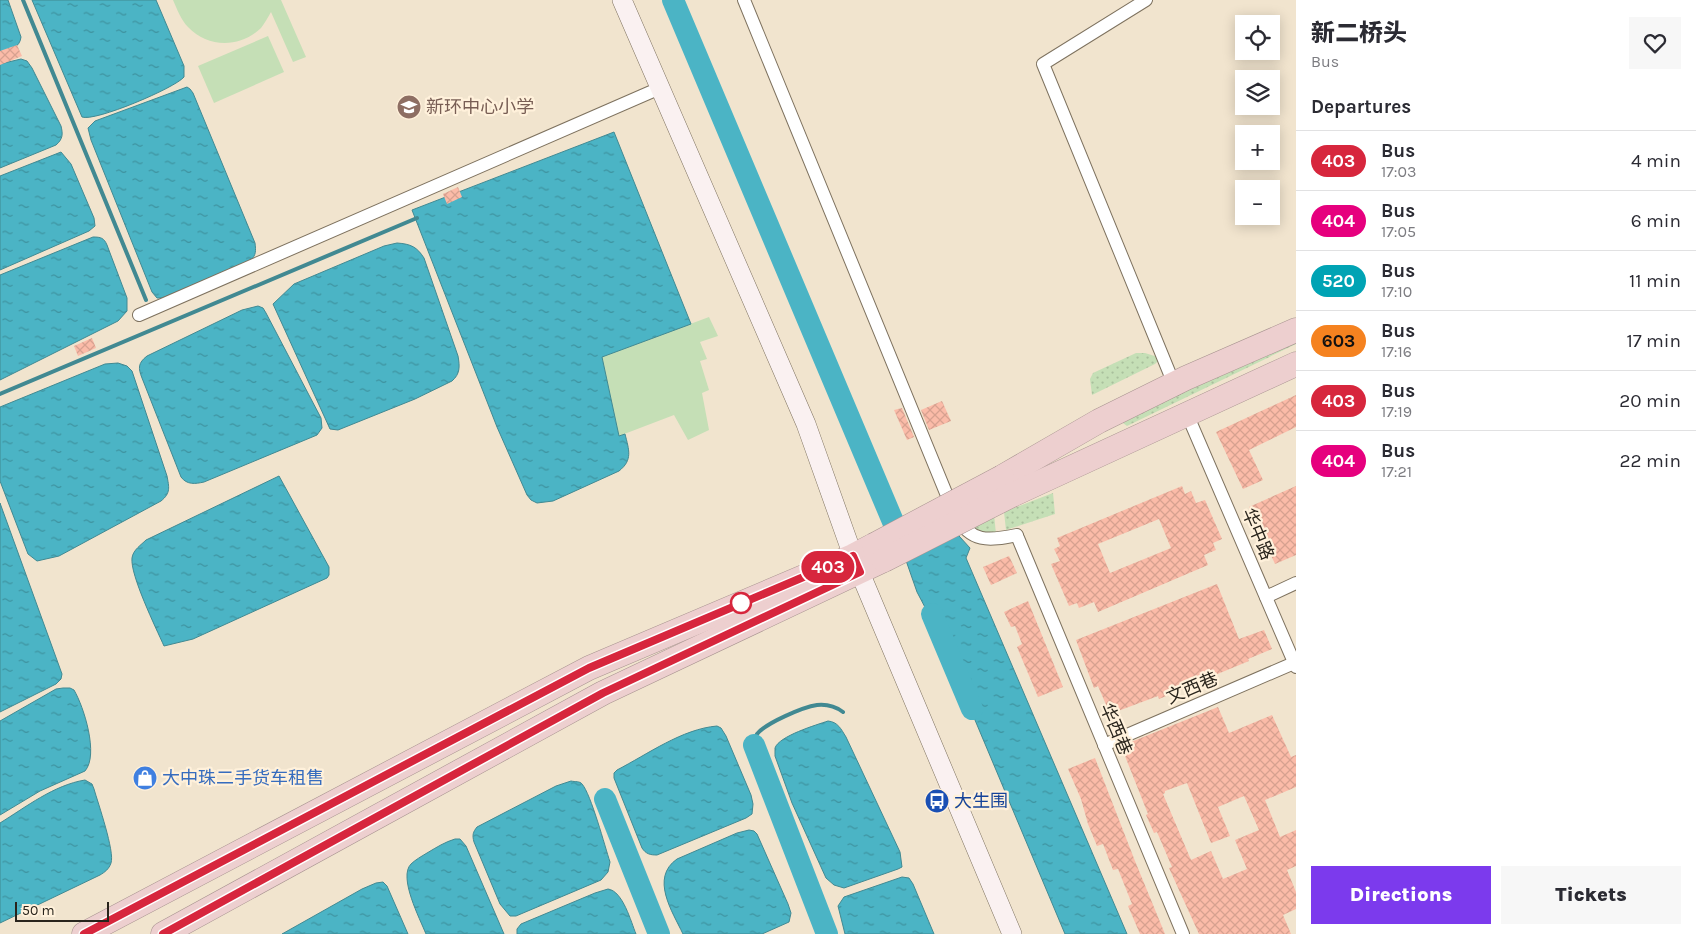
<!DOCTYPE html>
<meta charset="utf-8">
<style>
body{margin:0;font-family:Karla,"Noto Sans SC",sans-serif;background:#f7f7f7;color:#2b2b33;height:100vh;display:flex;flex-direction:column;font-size:19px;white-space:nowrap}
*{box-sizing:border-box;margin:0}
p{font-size:16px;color:#7c7c81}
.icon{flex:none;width:28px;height:28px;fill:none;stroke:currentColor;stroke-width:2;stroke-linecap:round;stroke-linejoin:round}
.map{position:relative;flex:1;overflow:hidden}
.sheet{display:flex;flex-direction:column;background:#fff;width:400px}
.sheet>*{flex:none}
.badge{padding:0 10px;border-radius:16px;font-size:18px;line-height:32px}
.tools{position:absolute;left:1235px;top:15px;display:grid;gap:10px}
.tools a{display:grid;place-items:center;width:45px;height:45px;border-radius:0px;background:#fff;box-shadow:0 2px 12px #0003;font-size:25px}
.scale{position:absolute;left:15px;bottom:12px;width:94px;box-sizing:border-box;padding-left:5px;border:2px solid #29241c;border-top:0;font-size:14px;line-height:18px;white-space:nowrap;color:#29241c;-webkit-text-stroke:4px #fff1db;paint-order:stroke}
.map>.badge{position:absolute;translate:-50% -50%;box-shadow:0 0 0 2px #fff}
h2{padding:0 15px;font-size:19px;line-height:45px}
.round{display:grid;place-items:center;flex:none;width:52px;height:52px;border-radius:0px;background:#f7f7f7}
.headline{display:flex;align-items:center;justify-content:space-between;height:85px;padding:0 15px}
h1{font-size:24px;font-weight:800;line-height:38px}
.cta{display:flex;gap:10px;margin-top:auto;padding:10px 15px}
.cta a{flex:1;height:58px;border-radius:0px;background:#7c3aed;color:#fff;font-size:20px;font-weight:800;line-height:58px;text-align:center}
.cta a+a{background:#f7f7f7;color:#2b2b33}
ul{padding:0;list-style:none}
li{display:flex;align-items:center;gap:15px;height:60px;padding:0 15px;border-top:1px solid #e1e1e2}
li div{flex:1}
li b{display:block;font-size:19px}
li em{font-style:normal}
li .badge{min-width:55px;font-weight:700;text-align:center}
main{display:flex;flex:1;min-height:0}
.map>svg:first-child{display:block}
.grass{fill:url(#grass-dots)}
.green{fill:#c5dfb6}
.water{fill:url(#water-ripples);stroke:#418992}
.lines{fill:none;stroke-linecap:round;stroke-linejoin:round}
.stream{stroke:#418992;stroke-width:4}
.river{stroke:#4bb4c5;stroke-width:22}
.building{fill:url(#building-cross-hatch);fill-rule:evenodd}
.street-casing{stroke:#7e725f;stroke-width:14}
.secondary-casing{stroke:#7e725f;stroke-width:20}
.highway-casing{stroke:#a89390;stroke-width:25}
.street{stroke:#fff;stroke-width:12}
.secondary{stroke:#faf1f1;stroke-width:19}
.highway{stroke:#edcfcf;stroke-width:24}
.highway-bridge-casing{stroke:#a89390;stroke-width:25;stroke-linecap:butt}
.highway-bridge{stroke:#edcfcf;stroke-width:24}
.line-casing{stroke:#fff;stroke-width:11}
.line{stroke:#d7263d;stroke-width:8}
.stop-dot{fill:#fff;stroke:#d7263d;stroke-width:2.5}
.labels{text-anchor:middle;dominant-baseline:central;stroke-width:4.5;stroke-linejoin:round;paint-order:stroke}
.education-label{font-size:18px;fill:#785e54;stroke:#fff1db;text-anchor:start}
.street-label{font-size:18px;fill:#29241c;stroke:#fff1db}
.shop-label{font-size:18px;fill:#366cbe;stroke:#fff1db;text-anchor:start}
.transit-label{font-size:18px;fill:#164399;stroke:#fff1db;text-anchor:start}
</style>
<main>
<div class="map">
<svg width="1296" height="934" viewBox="0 0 1296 934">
<defs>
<pattern id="grass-dots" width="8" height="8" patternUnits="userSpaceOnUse" patternTransform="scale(1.25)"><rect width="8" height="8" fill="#c5dfb6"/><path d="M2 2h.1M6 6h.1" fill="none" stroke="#a9bf9c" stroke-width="1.8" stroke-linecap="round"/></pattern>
<pattern id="water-ripples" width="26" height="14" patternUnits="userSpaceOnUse" patternTransform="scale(1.25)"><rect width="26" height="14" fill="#4bb4c5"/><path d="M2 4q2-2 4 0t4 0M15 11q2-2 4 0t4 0" fill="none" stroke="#3e929f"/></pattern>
<pattern id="building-cross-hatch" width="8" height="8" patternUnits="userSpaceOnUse" patternTransform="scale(1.25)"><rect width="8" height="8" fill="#fbbba8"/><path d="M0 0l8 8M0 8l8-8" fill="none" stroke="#d7a190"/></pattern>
</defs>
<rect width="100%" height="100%" fill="#f1e4ce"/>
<g class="grass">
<path d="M1296,334V344L1127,426L1123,423L1122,421Z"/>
<path d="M1136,353H1145L1161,358L1155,364L1092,395L1090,379L1093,373Z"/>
<path d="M1053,493L1055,514L1006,530L1004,512Z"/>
<path d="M994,514L996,534H988L968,528Z"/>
</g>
<g class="green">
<path d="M173,0H281L306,57L293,62L271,12C268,17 265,23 261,28C240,48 208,48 188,27C181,20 177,9 173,0Z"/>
<path d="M268,36L284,72L214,103L198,66Z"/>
<path d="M709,317L718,336L700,342L707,359L700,361L709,390L702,393L709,430L688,440L674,415L619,436L602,357Z"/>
</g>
<g class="water">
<path d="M0,0H8L21,37C20,48 9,50 0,53Z"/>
<path d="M32,0H156L184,66V77C175,88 95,122 82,117Z"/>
<path d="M21,59L27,61L32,68L61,126C63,134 63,139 56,145L0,168V64Z"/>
<path d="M187,87L190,89L193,93L255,243C256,251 256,255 251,260L162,298H157L152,292L91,140L88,128L95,121Z"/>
<path d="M614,132L691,324L602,357L619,436L625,434C629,450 633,460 619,471L553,501L537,503L531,500L527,495L497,427L412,210Z"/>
<path d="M61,152L71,164L94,218L95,226L89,231L0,270V176Z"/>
<path d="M93,237C101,237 104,238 107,245L127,298V311L118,321L0,380V275Z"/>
<path d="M397,243C411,244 417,247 424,258L458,356C460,367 460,374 452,381L415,399L338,430L330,429L273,304L294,284L384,246Z"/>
<path d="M258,306L263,308L266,313L321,418L322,428L317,435L204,482C195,484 187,485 181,477L142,378C138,368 138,363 147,356L242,310Z"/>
<path d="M118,363L127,366L132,371L167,476C169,487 171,493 161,501L59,556L37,561L28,554L0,481V407L105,364Z"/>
<path d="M279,476L329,567V575L327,578L193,639L164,646C156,628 130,575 132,558C133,550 141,545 146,540Z"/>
<path d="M0,503L62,674L61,679L56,684L0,712Z"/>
<path d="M949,525L970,548L966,558L1127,934H1065L959,682L960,674L917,592L902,549Z"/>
<path d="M63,688H70L74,690C84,707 99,755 85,771L40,791L0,815V721L56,689Z"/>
<path d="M828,721C838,722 841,729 846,737L900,852L902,867L898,869L844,888L834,885L826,878L792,803L775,756C775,754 775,750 775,748C779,736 816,725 828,721Z"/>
<path d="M717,726L721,728L726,736L751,795L753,804L752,814L746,818L657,855C650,855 646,854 642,848L614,778V773L617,770C648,754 682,729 717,726Z"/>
<path d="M85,780L92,784L94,789C98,803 115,852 111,863C109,869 105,872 100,875L0,923V823C26,807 54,785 85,780Z"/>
<path d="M571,781C575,782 580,781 582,784C591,794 605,847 610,862L608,872L601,880L516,916H510L500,904L474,842C472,835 473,832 477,827L556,786Z"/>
<path d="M749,830L754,831L757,834L788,904L791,913L789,922L762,934H683C672,911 650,878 677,859L737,833Z"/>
<path d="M455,839H460L466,846L504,934H426C420,919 398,877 411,864C415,860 422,856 427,853C437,847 445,842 455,839Z"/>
<path d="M902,877L909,878L913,884L934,934H845L838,906L844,897Z"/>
<path d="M383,882L387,886L408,934H282L362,889L376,883Z"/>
<path d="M608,889C623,891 631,922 636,934H517V929L521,924L595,893Z"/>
</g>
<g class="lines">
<g class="stream">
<path d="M23,0L146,300"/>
<path d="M0,394L417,218"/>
<path d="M754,745C755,741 755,738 757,734C766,723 803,707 817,705C827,704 835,706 843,712"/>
</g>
<g class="river">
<path d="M673,0L905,550"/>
<path d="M932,614L972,709"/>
<path d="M754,745L827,934"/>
<path d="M605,799L659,934"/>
</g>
</g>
<g class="building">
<path d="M17,45L22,56L0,65V51Z"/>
<path d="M458,187L462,197L447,204L443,194Z"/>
<path d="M92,338L96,348L78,356L74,346Z"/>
<path d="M1296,395V427L1249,450L1263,480L1243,489L1216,432Z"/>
<path d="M942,401L951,421L929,430L921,410Z"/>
<path d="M902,408L914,437L907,440L894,410Z"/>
<path d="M1182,486L1185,494L1191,491L1196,503L1205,500L1222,539L1213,543L1216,550L1204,555L1208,565L1098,612L1094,602L1079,608L1077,603L1069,606L1051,564L1060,561L1054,549L1060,546L1057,538ZM1159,519L1171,548L1110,573L1098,544Z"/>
<path d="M1296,486V555L1275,564L1249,507Z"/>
<path d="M1009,556L1017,573L991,585L983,567Z"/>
<path d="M1217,584L1239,639L1264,630L1272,649L1248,659L1249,661L1203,680V681L1159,699L1158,696L1110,714L1098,686L1094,688L1076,640Z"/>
<path d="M1028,601L1063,687L1038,697L1017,647L1022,644L1015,626L1011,627L1004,612Z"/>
<path d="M1218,707L1229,733L1272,715L1291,757L1296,755V787L1265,800L1280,837L1296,830V866L1287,870L1296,892V909L1283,915L1291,934H1199L1169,868L1172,867L1157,832L1154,833L1146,815L1148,814L1121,746ZM1187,783L1211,843L1230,836L1218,807L1244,796L1259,830L1235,840L1247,869L1223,879L1211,851L1191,860L1163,794L1165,793V791Z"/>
<path d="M1095,758L1135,861L1165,934H1140L1128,906L1132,904L1118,869L1113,870L1103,844L1097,846L1088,824L1081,799L1068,769Z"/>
</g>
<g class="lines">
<defs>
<g id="street">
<path d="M744,0L955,515C971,543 988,541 1017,535"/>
<path d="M1146,0L1043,64L1176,389"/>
<path d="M139,315L660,88"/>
<path d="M1187,414L1296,667"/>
<path d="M1018,538L1183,934"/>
<path d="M1266,597L1296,583"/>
<path d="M1104,745L1294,663"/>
</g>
<path id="secondary" d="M622,0L806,424L853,556L1012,934"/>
<g id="highway">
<path d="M1002,477L1099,421L1186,378L1296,330"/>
<path d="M1012,495L1296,364"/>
<path d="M84,934L589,668L853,556L874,545"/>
<path d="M163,934L603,693L884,560"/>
</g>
</defs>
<use href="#street" class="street-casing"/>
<use href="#secondary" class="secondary-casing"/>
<use href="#highway" class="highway-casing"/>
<use href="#street" class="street"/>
<use href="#secondary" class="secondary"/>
<use href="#highway" class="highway"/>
<defs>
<g id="highway-bridge">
<path d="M874,545L1002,477"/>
<path d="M884,560L1012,495"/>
</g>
</defs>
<use href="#highway-bridge" class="highway-bridge-casing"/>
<use href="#highway-bridge" class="highway-bridge"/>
</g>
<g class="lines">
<defs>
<path id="line" d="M84,934L589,668L853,556L860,572L603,693L163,934"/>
</defs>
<use href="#line" class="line-casing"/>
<use href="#line" class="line"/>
</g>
<defs>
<symbol id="school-disc" viewBox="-11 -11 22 22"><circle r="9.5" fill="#8d6e63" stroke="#fff1db"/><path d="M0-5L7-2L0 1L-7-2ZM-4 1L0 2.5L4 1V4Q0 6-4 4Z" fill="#fff"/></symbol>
<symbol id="shop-disc" viewBox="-11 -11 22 22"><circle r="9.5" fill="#3f7fe0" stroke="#fff1db"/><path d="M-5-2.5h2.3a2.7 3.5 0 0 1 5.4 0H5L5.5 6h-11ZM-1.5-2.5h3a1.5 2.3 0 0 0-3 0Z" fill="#fff"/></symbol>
<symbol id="bus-disc" viewBox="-11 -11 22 22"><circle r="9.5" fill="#1a4fb4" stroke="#fff1db"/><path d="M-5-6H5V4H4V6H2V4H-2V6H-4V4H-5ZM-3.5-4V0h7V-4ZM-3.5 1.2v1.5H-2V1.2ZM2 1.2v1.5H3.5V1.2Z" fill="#fff"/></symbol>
</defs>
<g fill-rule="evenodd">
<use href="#school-disc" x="395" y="93" width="28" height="28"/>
<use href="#shop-disc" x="131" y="764" width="28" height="28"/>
<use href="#bus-disc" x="923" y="787" width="28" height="28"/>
</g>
<circle class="stop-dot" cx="741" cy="603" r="10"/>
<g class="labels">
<g class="education-label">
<text x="426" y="107">新环中心小学</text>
</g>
<g class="street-label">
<text transform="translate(1258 534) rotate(67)">华中路</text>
<text transform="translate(1192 688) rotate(-23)">文西巷</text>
<text transform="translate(1116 729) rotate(67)">华西巷</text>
</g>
<g class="shop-label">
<text x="162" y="778">大中珠二手货车租售</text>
</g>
<g class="transit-label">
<text x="954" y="801">大生围</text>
</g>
</g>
</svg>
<div class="tools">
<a><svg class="icon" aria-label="locate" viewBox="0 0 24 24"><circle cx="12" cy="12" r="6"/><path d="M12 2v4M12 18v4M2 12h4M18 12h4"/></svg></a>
<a><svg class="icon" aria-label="layers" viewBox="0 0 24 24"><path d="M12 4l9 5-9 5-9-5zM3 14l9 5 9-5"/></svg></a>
<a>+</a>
<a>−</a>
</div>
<div class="scale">50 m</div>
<b class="badge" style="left:828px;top:567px;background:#d7263d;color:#fff">403</b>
</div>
<section class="sheet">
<div class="headline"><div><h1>新二桥头</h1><p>Bus</p></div><a class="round"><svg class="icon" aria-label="heart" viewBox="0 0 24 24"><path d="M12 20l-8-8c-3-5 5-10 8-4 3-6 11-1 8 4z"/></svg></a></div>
<h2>Departures</h2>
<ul>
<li><span class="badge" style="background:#d7263d;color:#fff">403</span><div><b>Bus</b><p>17:03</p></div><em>4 min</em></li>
<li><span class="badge" style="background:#e6007e;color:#fff">404</span><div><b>Bus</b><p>17:05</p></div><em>6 min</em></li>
<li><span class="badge" style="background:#00a3b4;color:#fff">520</span><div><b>Bus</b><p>17:10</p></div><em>11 min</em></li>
<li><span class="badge" style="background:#f58220;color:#111">603</span><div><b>Bus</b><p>17:16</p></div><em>17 min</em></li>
<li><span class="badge" style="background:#d7263d;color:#fff">403</span><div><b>Bus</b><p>17:19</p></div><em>20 min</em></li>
<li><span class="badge" style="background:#e6007e;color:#fff">404</span><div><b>Bus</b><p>17:21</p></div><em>22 min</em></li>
</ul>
<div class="cta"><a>Directions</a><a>Tickets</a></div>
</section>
</main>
